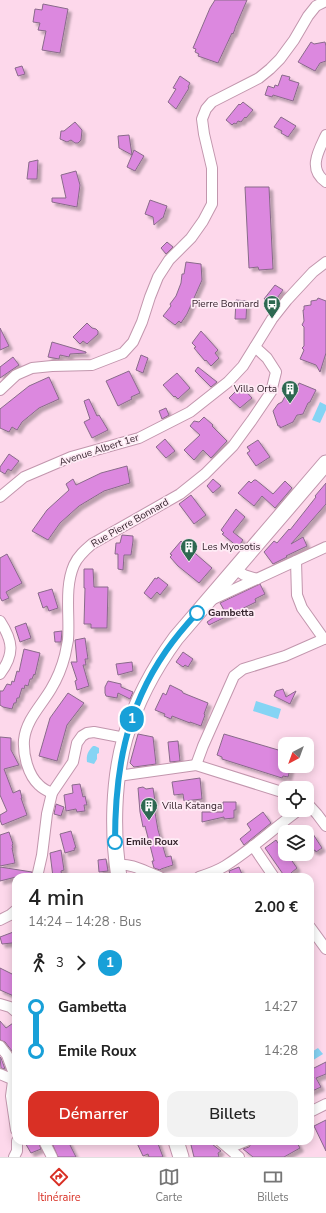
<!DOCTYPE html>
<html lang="fr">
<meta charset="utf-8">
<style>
body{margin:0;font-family:"Nunito Sans",sans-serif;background:#f2f2f2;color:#222;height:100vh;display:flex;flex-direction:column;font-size:15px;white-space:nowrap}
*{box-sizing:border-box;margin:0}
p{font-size:13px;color:#767676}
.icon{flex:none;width:22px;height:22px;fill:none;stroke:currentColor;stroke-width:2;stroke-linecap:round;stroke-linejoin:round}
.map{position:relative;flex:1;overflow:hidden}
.drawer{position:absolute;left:12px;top:873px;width:302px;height:272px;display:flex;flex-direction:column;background:#fff;border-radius:12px;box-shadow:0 2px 10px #0003}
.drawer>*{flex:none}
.badge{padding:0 8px;border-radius:13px;font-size:14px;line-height:26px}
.needle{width:26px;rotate:221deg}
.controls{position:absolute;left:278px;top:737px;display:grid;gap:8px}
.controls a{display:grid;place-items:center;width:36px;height:36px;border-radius:8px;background:#fff;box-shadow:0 2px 10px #0003;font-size:20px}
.map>.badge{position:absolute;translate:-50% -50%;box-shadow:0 0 0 2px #fff}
.legs{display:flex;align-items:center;gap:6px;height:44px;padding:0 16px;font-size:13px}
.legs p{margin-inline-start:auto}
.head{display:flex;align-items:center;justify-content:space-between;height:68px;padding:0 16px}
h1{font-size:22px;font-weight:600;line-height:30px}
.cta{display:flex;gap:8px;margin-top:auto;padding:8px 16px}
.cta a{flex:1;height:46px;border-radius:12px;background:#d93025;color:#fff;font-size:16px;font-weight:600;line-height:46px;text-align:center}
.cta a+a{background:#f2f2f2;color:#222}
ul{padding:0 16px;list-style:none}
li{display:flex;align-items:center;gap:14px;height:44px;font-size:15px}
li i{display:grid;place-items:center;width:6px;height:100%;margin:0 5px;background:currentColor}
li i::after{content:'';width:10px;height:10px;margin:-5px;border:3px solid;border-radius:50%;background:#fff}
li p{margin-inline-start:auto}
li:first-child i{background:linear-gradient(#0000 50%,currentColor 0)}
li:last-child i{background:linear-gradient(currentColor 50%,#0000 0)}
.tabs{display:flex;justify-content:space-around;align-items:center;height:56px;border-top:1px solid #e0e0e0;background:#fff;font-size:11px;color:#767676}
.tabs a{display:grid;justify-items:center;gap:2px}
.tabs .on{color:#d93025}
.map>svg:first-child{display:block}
.water{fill:#85d4f4}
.building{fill:#dc88df;stroke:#896a8a;filter:url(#shadow)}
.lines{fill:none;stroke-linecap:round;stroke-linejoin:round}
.street-casing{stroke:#c296ad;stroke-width:12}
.secondary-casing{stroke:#c296ad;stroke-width:17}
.street{stroke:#fff;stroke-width:10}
.secondary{stroke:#fff;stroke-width:15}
.line-1-casing{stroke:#fff;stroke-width:9}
.line-1{stroke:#18a0d8;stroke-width:6}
.stop-1-dot{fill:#fff;stroke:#18a0d8;stroke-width:2}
.labels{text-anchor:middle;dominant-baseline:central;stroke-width:3.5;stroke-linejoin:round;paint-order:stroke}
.poi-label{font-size:10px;fill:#36252e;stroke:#feebf5;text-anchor:end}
.street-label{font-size:10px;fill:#36252e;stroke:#feebf5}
.stop-label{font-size:10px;font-weight:bold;fill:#36252e;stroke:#feebf5;text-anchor:start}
</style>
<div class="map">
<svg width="326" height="1157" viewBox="0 0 326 1157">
<defs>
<filter id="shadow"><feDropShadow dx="3.5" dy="3.5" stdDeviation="1" flood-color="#0004"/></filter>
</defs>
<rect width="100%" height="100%" fill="#fdd8eb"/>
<g class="water">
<path d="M320,402L326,405V410L320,423L312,420Z"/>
<path d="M256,701L281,709L278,719L253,711Z"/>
<path d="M93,746H95L99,748V753L97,754V759L94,764L87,762C86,755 88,751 93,746Z"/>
<path d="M318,1048L323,1054L310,1062V1053Z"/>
</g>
<g class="building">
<path d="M215,0H247L235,28V29L233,34L232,33L218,63L198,56L199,54L195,52L196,49L193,48L210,8Z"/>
<path d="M43,4L68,9L60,53L42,50L46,31L38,30L40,23L33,22L35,9L42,10Z"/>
<path d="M311,42L314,44L325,42L326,46V61L320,63L315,71L298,62Z"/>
<path d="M22,66L25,74L18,76L15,68Z"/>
<path d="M282,75L290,77L289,80L299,83L293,101L273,95L272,97L265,95L268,86L274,88L275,85L278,86Z"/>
<path d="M180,76L190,83L188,87L189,88L176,109L168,102L176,89L173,88Z"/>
<path d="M243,102L253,110L246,118L245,117L241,122L238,121L236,124L234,123L232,125L226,120L239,104L240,105Z"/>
<path d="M281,117L296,126L288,137L281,133L282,131L274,127Z"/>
<path d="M75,122L82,130L81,140L78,143H75L71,140L67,142L60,139L61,131H64Z"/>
<path d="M129,135L132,155L134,150L144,156L135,171L127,167L132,155L119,148L118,136Z"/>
<path d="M38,160L37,179H27L29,162Z"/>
<path d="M76,171L80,185L77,207L52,202V198H66L61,175Z"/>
<path d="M245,187H269L273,269L259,270L258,267L249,268Z"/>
<path d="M150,200L167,206L163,218H162L154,225L153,217L145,214Z"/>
<path d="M167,242L173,247L166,254L161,248Z"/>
<path d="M186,262L201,264L202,280L187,314L181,323L179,321L175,325L163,316L171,306L170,304L176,296L181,283L182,274H184Z"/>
<path d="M275,285L283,290L272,305L264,299Z"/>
<path d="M318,298L326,301V353L320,372L316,365L300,359L304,350L302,348L304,346V327L302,325L304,321L303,310H304V306L311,305V301L317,300Z"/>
<path d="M236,300L247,301L246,319H235Z"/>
<path d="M87,323L92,328L96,329L98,331V334L87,344L83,341L80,344L73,337Z"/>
<path d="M0,328L9,346L0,350Z"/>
<path d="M201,331L218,350L215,353L219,358L211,366L206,360L205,361L194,348L196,347L192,343Z"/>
<path d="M52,342L86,352V353L70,354L69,357L60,355L59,359L48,357Z"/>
<path d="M141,355L148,358L143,373L136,370Z"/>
<path d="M13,357L19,365L0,378V367Z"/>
<path d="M198,367L217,382L211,387L195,371Z"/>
<path d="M129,371L140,393L131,397L132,399L118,406L106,381Z"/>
<path d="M177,373L190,388L178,399L175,396L174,397L163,385Z"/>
<path d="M49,377L59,399L39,408L22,422L17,430L12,427L9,432L0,428V409L29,386Z"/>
<path d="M293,381L298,386L299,383L316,390L310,402L308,403L303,414L298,415H297L293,422L280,428V426H278L273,411L278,404L282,402Z"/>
<path d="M241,386L252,398L240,408L229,398Z"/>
<path d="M89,399L97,416L99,415L108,430L92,438L84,422L90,419L84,401Z"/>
<path d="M166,408L169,415L162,419L159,411Z"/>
<path d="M204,417L213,425L212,426L227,441L211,458L203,450L194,460L184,450L200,435L190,426L194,421L199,422Z"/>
<path d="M165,439L175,451L166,458L156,447Z"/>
<path d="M258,440L270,457L256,466L247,453L250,451L247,447Z"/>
<path d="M9,454L19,461L11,471L8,469L5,474L0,471V467Z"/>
<path d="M127,466L130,483L104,491L79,506L60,523L48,540L32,531L47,510L69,490L66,484L73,479L76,485L101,473Z"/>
<path d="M213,479L221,486L213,493L207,486Z"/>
<path d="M254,480H256L273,494L285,481L292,488L275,508L262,496L254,506L238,493L249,481L251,483Z"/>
<path d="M326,483V504L291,544L303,537L307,546L286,556L287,557L273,564L264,552L274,541L277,543L289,529L290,530L316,497L315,496Z"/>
<path d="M191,495L206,515L194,524L179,504Z"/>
<path d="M236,509L245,517L233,532L243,540L238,547L222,534L224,533L221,530Z"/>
<path d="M122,535L133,536V541L131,555H124L123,570L118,569V554H115L116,543H120Z"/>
<path d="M181,541L212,568L199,583L178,566L170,557L172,555L170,554Z"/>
<path d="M7,554L22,583L6,592L9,598L2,601L0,597V558Z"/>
<path d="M84,569H93L94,587H108L107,628H91V624H84L85,588H84Z"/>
<path d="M158,577L168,585L160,595L157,592L151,599L144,593L155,578L157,579Z"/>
<path d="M260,584L265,594L255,599L256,602L209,625L207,622L224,610L220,603Z"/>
<path d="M52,589L58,608L49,611L47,606L43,608L38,593Z"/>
<path d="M26,623L31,638L20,642L15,627Z"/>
<path d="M62,631L61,642H55L54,632Z"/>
<path d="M85,638L88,659H85L86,665H83L89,686L77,690L75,681L77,680L71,662H77L75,640Z"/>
<path d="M24,649L40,653L35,675L34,674L32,679H30L28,686L25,685L24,689L22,688L19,698H17L16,703H14L12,709L3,707L0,705V691H3L7,684L11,685L12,681L14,682L17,671L19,672Z"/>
<path d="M183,652L193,659L188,667L185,665L183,667L176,662Z"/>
<path d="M132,662L133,671L118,675L116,664Z"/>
<path d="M108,681L121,684V687L133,692L130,699L118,693L117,698L106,696L105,693V687Z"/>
<path d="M170,685L182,691L183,693L208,703L204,714L205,715L201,726L190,722V723L172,716L171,719L164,716L165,714L155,710L163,693L166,695Z"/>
<path d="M283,689L286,697L296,691L290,704L274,696L276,691Z"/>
<path d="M68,693L84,703L67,725L57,761L39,756L50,718Z"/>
<path d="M138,734L153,737L156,764L134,767L130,763Z"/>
<path d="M224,734L285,752V766H291L288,777L283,776L282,778L222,759V757L217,755Z"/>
<path d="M0,737L11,738V750L19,765L4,769L13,793L20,790L22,798H21L27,815L2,825L0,820V815L7,811L0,795Z"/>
<path d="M178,741L180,761L170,762L168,742Z"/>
<path d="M200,778L202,799L184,801L183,794L174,795L172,782Z"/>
<path d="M80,784L83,797L85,796L87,805H84L85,811L77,812L76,809L66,811L64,795L73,793L72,785Z"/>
<path d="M143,787L146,789L153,788L155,801H153L158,830L166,857L171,856L173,865L161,869L160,870L154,868L152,861H154L145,826L143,827L140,812L138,788Z"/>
<path d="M223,802H236V810H234V818L224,819V817L202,822V812H223Z"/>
<path d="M56,804L64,807L61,816L54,814Z"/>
<path d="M263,812L271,823L244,845L240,839L251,830L247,824Z"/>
<path d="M71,831L76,848H74L75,850L65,853L60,834Z"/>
<path d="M9,832L13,844L12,845L13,848H12L15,863L0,866V835Z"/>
<path d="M313,834L322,848L316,852L315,850L313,851L307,843V839Z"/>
<path d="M276,840L289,859L290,858L297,868L291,873L294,877H285L265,848Z"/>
<path d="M61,850L64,870L61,871L62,877H53L50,853Z"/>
<path d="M106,859L108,871L99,872L98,860Z"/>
<path d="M0,867L32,872L31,877H16L0,881Z"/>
<path d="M239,867L243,877H231L229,871Z"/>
<path d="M16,931V942L12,943L2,944L0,937Z"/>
<path d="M0,968L16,976V997L0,990Z"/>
<path d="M0,1021L6,1028L16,1021V1061L12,1051L5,1042L0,1040Z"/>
<path d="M0,1057L1,1058L5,1069L1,1068Z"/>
<path d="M326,1062V1074L316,1078L321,1087L310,1092V1080L314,1078L310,1070Z"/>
<path d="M326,1120V1151L314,1126Z"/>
<path d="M24,1141H38L41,1149L31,1153Z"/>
<path d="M51,1141H68L76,1157H58Z"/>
<path d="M136,1141H157L163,1157H149L148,1154L143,1156Z"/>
<path d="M190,1141H208L221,1151L218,1153L219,1157H194Z"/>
<path d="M256,1141L260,1142L296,1141L300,1148L284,1157H253L243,1149L249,1147L252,1142Z"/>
</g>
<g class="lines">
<defs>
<g id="street">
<path d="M326,135C319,150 307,169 326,182"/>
<path d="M0,390L16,375L32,368L52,366L92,365L123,353L133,342L142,322L150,297L158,277L169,260L191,238L203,221L212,204V168L204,134L202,119L206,109L212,102L259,78L270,69L280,59L294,40L308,16L316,6L326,1"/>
<path d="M0,497L24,477L71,457L139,438L190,412L228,382L243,366L272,319L287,300L313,272L326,262"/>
<path d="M296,561L297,595L302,608L324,639"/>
<path d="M235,569L244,575L257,579"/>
<path d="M211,600L326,547"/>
<path d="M0,621C13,641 15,654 0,674"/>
<path d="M196,765L203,746L234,676L243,669L285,656L326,638"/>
<path d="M118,776L196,765L285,793"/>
<path d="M52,793C47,791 43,789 39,785C28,775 23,755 24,740C26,720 41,706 51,689C57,679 62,667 65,655C66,650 67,645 68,640C70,616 64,588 74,565C78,556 85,550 92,544L180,494L205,474L233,446L252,420L271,392L276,372L267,358L255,347"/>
<path d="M307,803L317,814L326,826"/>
<path d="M253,846L274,877"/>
<path d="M117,865C133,863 145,872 160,877"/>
<path d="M37,877L42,855L47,814L52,793L73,762L77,743L82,736L87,733L94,732L125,738"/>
<path d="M199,877C208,874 217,871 225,866C251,850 274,828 299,810"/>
<path d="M0,920L10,915L16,910"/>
<path d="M310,927L326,949"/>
<path d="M0,1004L10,1007L16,1012"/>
<path d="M0,1046L7,1055L14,1074L11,1096L16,1130"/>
<path d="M0,1074L14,1080L16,1082"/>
<path d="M310,1112L326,1104"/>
<path d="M44,1141L52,1157"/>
<path d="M220,1141L239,1157"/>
<path d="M229,1148L246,1141"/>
<path d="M14,1157L17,1151V1141"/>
</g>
<g id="secondary">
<path d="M119,877C112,833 113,781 125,738C136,702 154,668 176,638L326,463"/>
<path d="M176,1141L181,1157"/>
</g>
</defs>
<use href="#street" class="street-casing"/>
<use href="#secondary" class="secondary-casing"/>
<use href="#street" class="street"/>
<use href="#secondary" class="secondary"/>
</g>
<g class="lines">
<defs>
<path id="line-1" d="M115,842C115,772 125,710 166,651C175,638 186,625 197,613"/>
</defs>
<use href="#line-1" class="line-1-casing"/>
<use href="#line-1" class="line-1"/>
</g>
<defs>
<symbol id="bus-pin" viewBox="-11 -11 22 30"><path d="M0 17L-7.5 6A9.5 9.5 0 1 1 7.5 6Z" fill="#2d6851" stroke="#feebf5"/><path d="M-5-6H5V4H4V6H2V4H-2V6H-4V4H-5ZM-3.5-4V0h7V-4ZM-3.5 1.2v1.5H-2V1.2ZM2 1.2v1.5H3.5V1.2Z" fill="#fff"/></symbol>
<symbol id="building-pin" viewBox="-11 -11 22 30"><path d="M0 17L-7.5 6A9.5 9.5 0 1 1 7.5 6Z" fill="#2d6851" stroke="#feebf5"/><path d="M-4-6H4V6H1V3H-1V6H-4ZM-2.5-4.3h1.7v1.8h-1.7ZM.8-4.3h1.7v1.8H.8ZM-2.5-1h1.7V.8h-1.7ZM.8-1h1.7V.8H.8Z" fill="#fff"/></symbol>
</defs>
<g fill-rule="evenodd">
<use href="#bus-pin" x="262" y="294" width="20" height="27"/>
<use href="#building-pin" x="280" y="379" width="20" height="27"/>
<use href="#building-pin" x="179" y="537" width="20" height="27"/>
<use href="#building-pin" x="139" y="796" width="20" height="27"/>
</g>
<g class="stop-1-dot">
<circle cx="197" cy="613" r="7"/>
<circle cx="115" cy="842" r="7"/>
</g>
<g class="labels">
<g class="poi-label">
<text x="259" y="304">Pierre Bonnard</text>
<text x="277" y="389">Villa Orta</text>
<text x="202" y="547" text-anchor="start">Les Myosotis</text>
<text x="162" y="806" text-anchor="start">Villa Katanga</text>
</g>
<g class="street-label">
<text transform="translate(99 450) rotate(-18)">Avenue Albert 1er</text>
<text transform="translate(130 523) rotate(-30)">Rue Pierre Bonnard</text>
</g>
<g class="stop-label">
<text x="208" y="613">Gambetta</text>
<text x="126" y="842">Emile Roux</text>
</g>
</g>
</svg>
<div class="controls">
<a><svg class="needle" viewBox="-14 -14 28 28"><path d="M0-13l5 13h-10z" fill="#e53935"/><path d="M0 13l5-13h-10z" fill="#767676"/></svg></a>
<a><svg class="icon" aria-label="locate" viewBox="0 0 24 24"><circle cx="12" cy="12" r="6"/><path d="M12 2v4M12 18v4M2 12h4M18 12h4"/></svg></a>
<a><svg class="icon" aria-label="layers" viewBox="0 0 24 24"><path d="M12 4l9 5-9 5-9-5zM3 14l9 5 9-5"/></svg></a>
</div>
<b class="badge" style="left:132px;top:719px;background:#18a0d8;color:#fff">1</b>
<section class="drawer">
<div class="head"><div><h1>4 min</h1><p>14:24 – 14:28 · Bus</p></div><b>2.00 €</b></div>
<div class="legs"><svg class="icon" aria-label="walk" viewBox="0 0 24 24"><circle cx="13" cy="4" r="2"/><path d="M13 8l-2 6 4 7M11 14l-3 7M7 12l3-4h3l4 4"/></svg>3<svg class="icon" aria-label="forward" viewBox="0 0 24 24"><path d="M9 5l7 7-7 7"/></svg><b class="badge" style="background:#18a0d8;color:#fff">1</b></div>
<ul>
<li><i style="color:#18a0d8"></i><b>Gambetta</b><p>14:27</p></li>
<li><i style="color:#18a0d8"></i><b>Emile Roux</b><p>14:28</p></li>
</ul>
<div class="cta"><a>Démarrer</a><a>Billets</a></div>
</section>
</div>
<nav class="tabs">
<a class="on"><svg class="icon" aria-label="directions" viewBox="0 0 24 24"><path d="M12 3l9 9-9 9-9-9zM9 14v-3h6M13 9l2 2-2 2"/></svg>Itinéraire</a>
<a><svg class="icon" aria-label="map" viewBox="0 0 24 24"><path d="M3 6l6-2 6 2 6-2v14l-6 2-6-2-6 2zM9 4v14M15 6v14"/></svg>Carte</a>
<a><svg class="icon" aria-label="tickets" viewBox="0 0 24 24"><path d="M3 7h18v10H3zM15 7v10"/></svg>Billets</a>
</nav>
